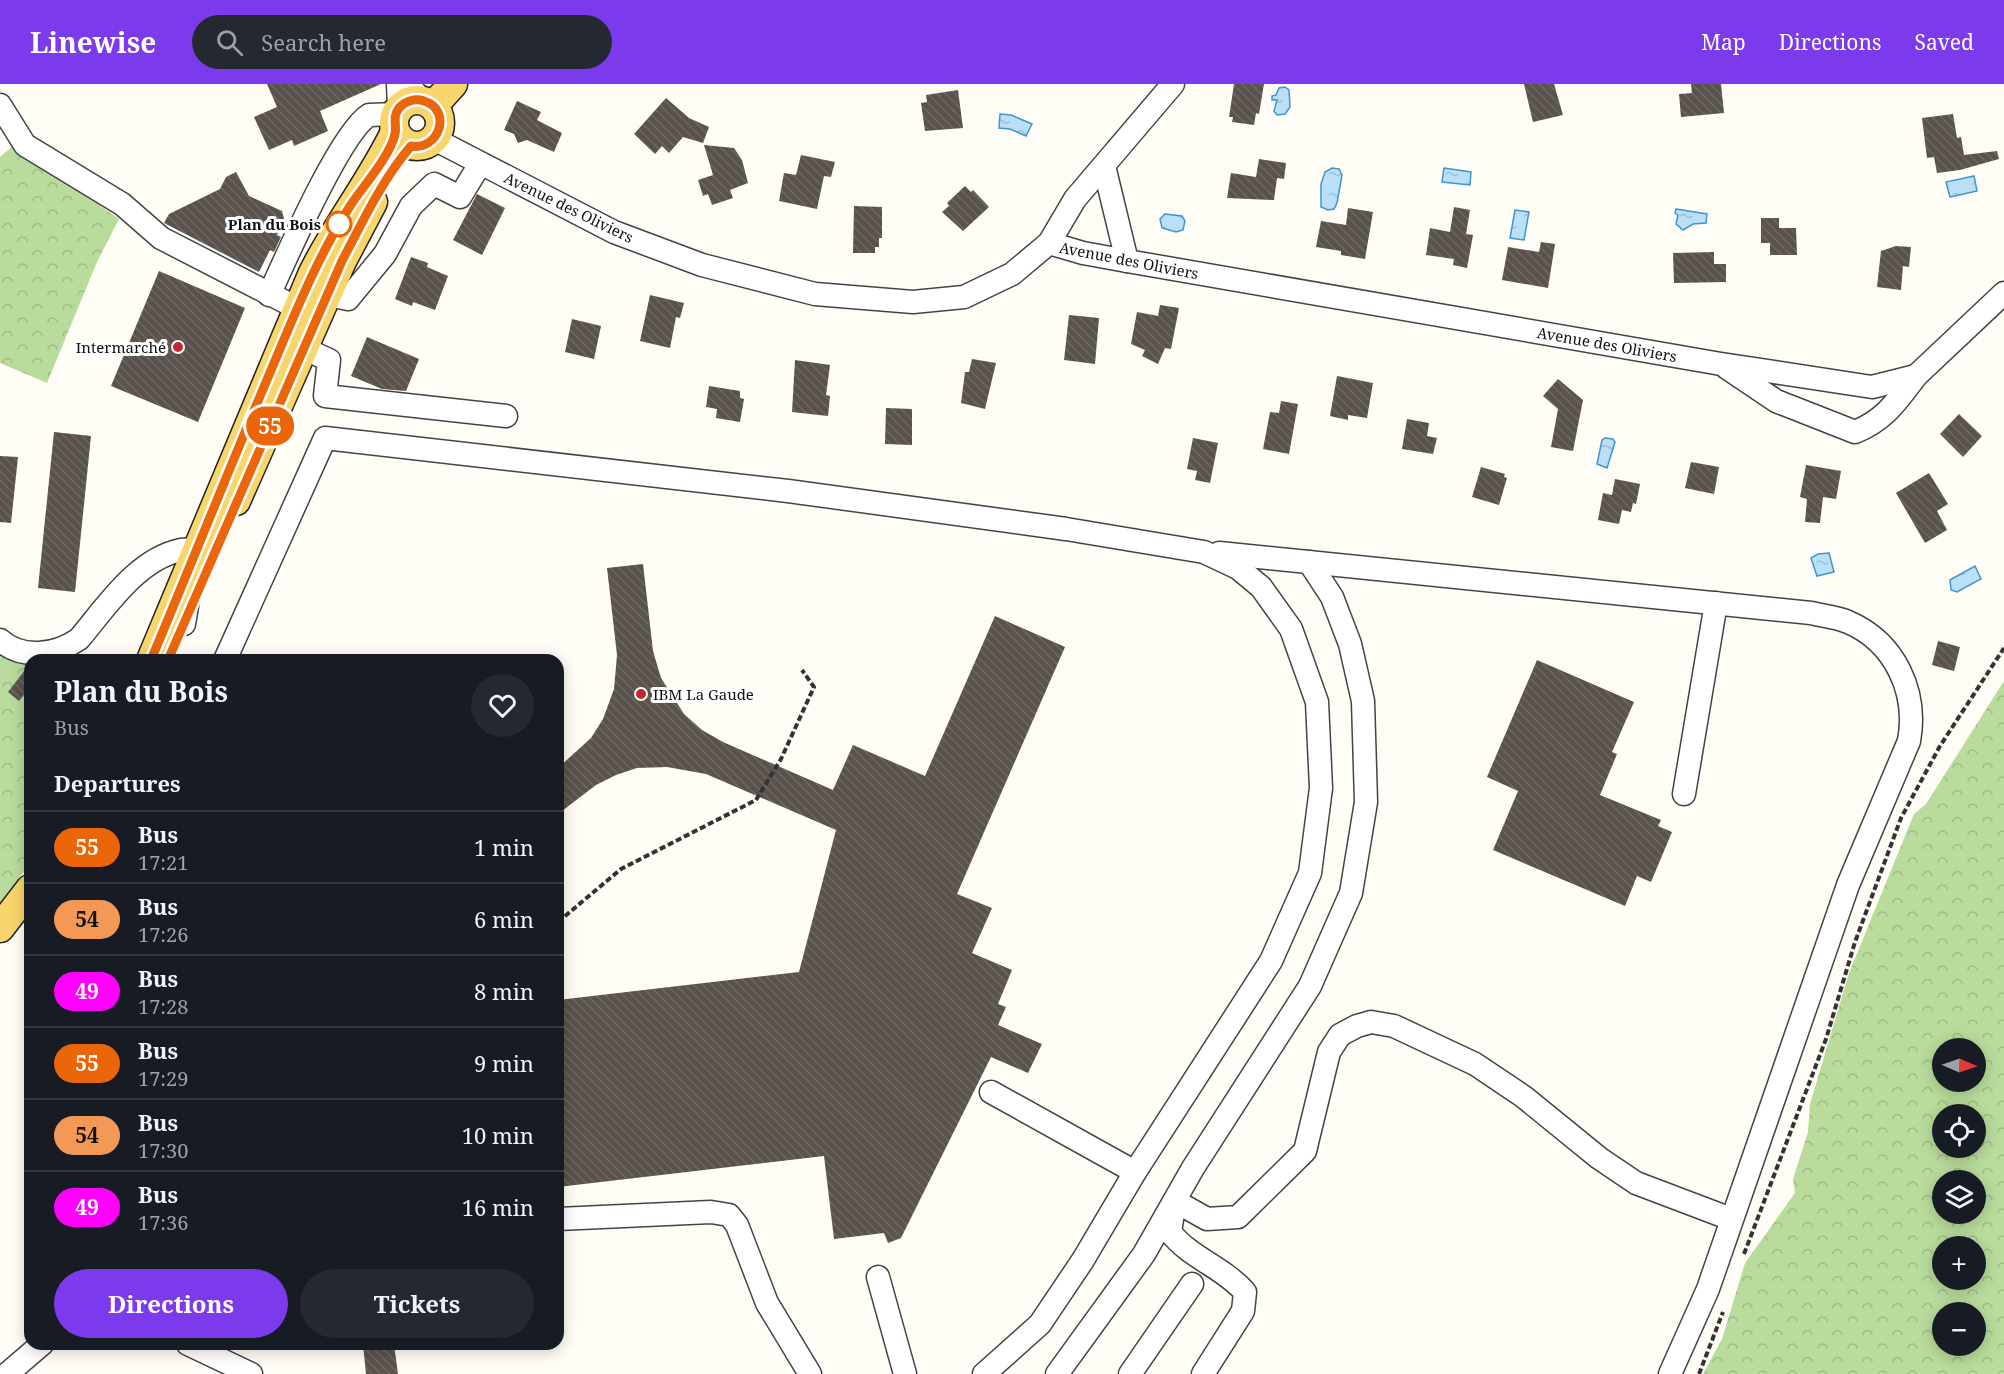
<!DOCTYPE html>
<meta charset="utf-8">
<style>
body{margin:0;font-family:"Noto Serif",serif;background:#242831;color:#f1f3f6;height:100vh;display:flex;flex-direction:column;font-size:22px;white-space:nowrap}
*{box-sizing:border-box;margin:0}
p{font-size:20px;color:#9ea1a6}
.icon{flex:none;width:33px;height:33px;fill:none;stroke:currentColor;stroke-width:2;stroke-linecap:round;stroke-linejoin:round}
.map{position:relative;flex:1;overflow:hidden}
.panel{position:absolute;left:24px;top:570px;width:540px;height:696px;display:flex;flex-direction:column;background:#171b24;border-radius:18px;box-shadow:0 3px 15px #0003}
.panel>*{flex:none}
.badge{padding:0 12px;border-radius:20px;font-size:21px;line-height:39px}
.needle{width:39px;rotate:92deg}
.buttons{position:absolute;left:1932px;top:954px;display:grid;gap:12px}
.buttons a{display:grid;place-items:center;width:54px;height:54px;border-radius:50%;background:#171b24;box-shadow:0 3px 15px #0003;font-size:30px}
.map>.badge{position:absolute;translate:-50% -50%;box-shadow:0 0 0 3px #fff}
h2{padding:0 30px;font-size:22px;line-height:54px}
.round{display:grid;place-items:center;flex:none;width:63px;height:63px;border-radius:32px;background:#242831}
.summary{display:flex;align-items:center;justify-content:space-between;height:102px;padding:0 30px}
h1{font-size:28px;font-weight:700;line-height:45px}
.action{display:flex;gap:12px;margin-top:auto;padding:12px 30px}
.action a{flex:1;height:69px;border-radius:36px;background:#7c3aed;color:#fff;font-size:24px;font-weight:700;line-height:69px;text-align:center}
.action a+a{background:#242831;color:#f1f3f6}
ul{padding:0;list-style:none}
li{display:flex;align-items:center;gap:18px;height:72px;padding:0 30px;border-top:2px solid #363941}
li div{flex:1}
li b{display:block;font-size:22px}
li em{font-style:normal}
li .badge{min-width:66px;font-weight:700;text-align:center}
header{display:flex;align-items:center;gap:36px;box-sizing:border-box;height:84px;padding:0 30px;background:#7c3aed;color:#fff}
header strong{font-size:28px}
nav{display:flex;gap:33px;margin-inline-start:auto;font-size:21px}
.search{width:420px;height:54px;background:#242831;display:flex;align-items:center;gap:15px;box-sizing:border-box;padding:0 21px;border-radius:33px;color:#9ea1a6;font-size:22px}
.map>svg:first-child{display:block}
.forest{fill:url(#forest-crowns);fill-rule:evenodd}
.water{fill:url(#water-ripples);stroke:#3f96cf;stroke-width:1.5}
.building{fill:url(#building-back-hatch)}
.lines{fill:none;stroke-linecap:round;stroke-linejoin:round}
.minor-casing{stroke:#444;stroke-width:25}
.major-casing{stroke:#222;stroke-width:31}
.path{stroke:#333;stroke-width:4;stroke-dasharray:6 3;stroke-linecap:butt}
.minor{stroke:#fff;stroke-width:22}
.major{stroke:#f9d66b;stroke-width:28}
.line-casing{stroke:#fff;stroke-width:14}
.line{stroke:#ea6608;stroke-width:9}
.stop-dot{fill:#fff;stroke:#ea6608;stroke-width:3}
.poi-dot{fill:#c4262e;stroke:#fff;stroke-width:2}
.labels{text-anchor:middle;dominant-baseline:central;stroke-width:6;stroke-linejoin:round;paint-order:stroke}
.street-label{font-size:15px;fill:#111;stroke:#fff}
.stop-label{font-size:15px;font-weight:bold;fill:#111;stroke:#fff;text-anchor:end}
.poi-label{font-size:15px;fill:#111;stroke:#fff;text-anchor:end}
</style>
<header>
<strong>Linewise</strong>
<div class="search"><svg class="icon" aria-label="search" viewBox="0 0 24 24"><circle cx="10" cy="10" r="6"/><path d="M15 15l6 6"/></svg>Search here</div>
<nav><a>Map</a><a>Directions</a><a>Saved</a></nav>
</header>
<div class="map">
<svg width="2004" height="1290" viewBox="0 0 2004 1290">
<defs>
<pattern id="forest-crowns" width="20" height="18" patternUnits="userSpaceOnUse" patternTransform="scale(1.5)"><rect width="20" height="18" fill="#b9dc9c"/><path d="M2 6a3 3 0 1 1 6 0M12 15a3 3 0 1 1 6 0" fill="none" stroke="#9ebc85"/></pattern>
<pattern id="water-ripples" width="26" height="14" patternUnits="userSpaceOnUse" patternTransform="scale(1.5)"><rect width="26" height="14" fill="#b9e0f7"/><path d="M2 4q2-2 4 0t4 0M15 11q2-2 4 0t4 0" fill="none" stroke="#9ebfd3"/></pattern>
<pattern id="building-back-hatch" width="6" height="6" patternUnits="userSpaceOnUse" patternTransform="scale(1.5)"><rect width="6" height="6" fill="#5a524d"/><path d="M-1 5l2 2M0 0l6 6M5-1l2 2" fill="none" stroke="#6d6662"/></pattern>
</defs>
<rect width="100%" height="100%" fill="#fffdf5"/>
<g class="forest">
<path d="M15,60L119,135L97,178L47,299L0,279V73Z"/>
<path d="M0,547L69,576H30V779L0,819Z"/>
<path d="M2004,597V1290H1703L1722,1255L1745,1179L1795,1109L1793,1095L1808,1048L1810,1020L1849,889L1914,730L1926,720ZM1942,964H1976V998H1942ZM1942,1030H1976V1064H1942ZM1942,1096H1976V1130H1942ZM1942,1162H1976V1196H1942ZM1942,1228H1976V1262H1942Z"/>
</g>
<g class="water">
<path d="M1285,3L1289,6L1290,23L1285,30L1277,31L1274,27L1277,16H1272V12L1276,11L1279,4Z"/>
<path d="M1000,30L1011,31L1032,40L1026,52L1010,45L999,44Z"/>
<path d="M1332,84L1339,85L1342,91L1337,119L1334,125L1328,126L1321,123V100L1325,88Z"/>
<path d="M1444,84L1471,88L1470,101L1442,98Z"/>
<path d="M1974,92L1977,107L1950,113L1946,98Z"/>
<path d="M1676,125L1707,130L1706,139L1693,140L1683,146L1676,140L1678,131L1675,129Z"/>
<path d="M1515,126L1529,128L1524,156L1510,154Z"/>
<path d="M1165,130L1182,132L1185,137L1183,146L1176,148L1162,144L1160,135Z"/>
<path d="M1605,354L1613,355L1615,358L1607,384L1597,380L1602,356Z"/>
<path d="M1829,469L1834,488L1817,492L1811,474L1818,470Z"/>
<path d="M1975,482L1981,495L1957,508L1951,506L1950,496Z"/>
</g>
<g class="building">
<path d="M267,0H381L320,27L328,47L294,62L292,56L269,66L254,33L277,23Z"/>
<path d="M1234,0H1264L1259,30L1256,29L1254,41L1232,38L1233,33H1229Z"/>
<path d="M1524,0H1554L1563,31L1533,38Z"/>
<path d="M1691,0H1721L1724,29L1681,33L1679,10L1692,9Z"/>
<path d="M958,6L963,44L925,47L921,19L927,18L926,11Z"/>
<path d="M666,14L689,34L709,43L703,59L683,53L669,69L662,62L655,70L634,50Z"/>
<path d="M517,17L541,28L537,36L562,49L554,68L527,56L518,59L514,50L504,46Z"/>
<path d="M1953,30L1957,54L1961,53L1964,71L1997,67L1999,75L1960,86L1937,89L1934,73L1927,74L1922,34Z"/>
<path d="M704,61L734,64L742,76L748,99L730,106L733,114L712,121L708,110L703,112L698,96L713,91Z"/>
<path d="M801,71L835,78L831,93L824,92L817,125L779,117L784,89L796,91Z"/>
<path d="M1259,75L1286,79L1284,95L1277,94L1274,116L1227,114L1231,89L1256,93Z"/>
<path d="M236,88L249,112L282,127L284,135L277,151L281,153L274,168L270,166L259,188L164,139L169,130L220,105L226,93Z"/>
<path d="M965,102L971,108L973,106L989,123L963,147L942,128L949,122L947,119Z"/>
<path d="M477,110L505,124L482,171L453,156Z"/>
<path d="M854,122L882,123V154H879V163H875V169H853Z"/>
<path d="M1454,123L1470,126L1466,150L1473,151L1467,184L1453,181L1454,175L1426,171L1430,144L1450,148Z"/>
<path d="M1348,124L1373,128L1365,175L1341,171V167L1316,163L1321,137L1346,141Z"/>
<path d="M1761,134H1779V144H1796L1797,171H1770V159H1761Z"/>
<path d="M1541,158L1555,160L1548,204L1502,196L1508,163L1539,168Z"/>
<path d="M1896,162L1911,163L1909,183L1903,182L1901,206L1877,203L1881,167Z"/>
<path d="M1714,168V180H1726V198L1674,199L1673,169Z"/>
<path d="M411,173L428,179L427,183L448,192L435,226L413,218L412,222L395,215Z"/>
<path d="M159,187L245,224L198,338L111,302Z"/>
<path d="M650,211L684,219L680,234L676,233L670,264L640,257Z"/>
<path d="M1160,221L1179,224L1171,265L1165,264L1158,280L1142,272L1145,266L1131,260L1137,228L1158,232Z"/>
<path d="M1069,231L1099,234L1095,280L1064,276Z"/>
<path d="M572,235L601,242L594,275L565,268Z"/>
<path d="M367,253L419,275L406,307L382,305L351,292Z"/>
<path d="M972,275L996,279L985,325L961,319L965,288H969Z"/>
<path d="M795,276L830,281L826,311L830,312L828,332L792,328Z"/>
<path d="M1337,292L1373,299L1367,334L1348,331V336L1330,332Z"/>
<path d="M1558,295L1583,316L1573,367L1551,363L1558,325L1543,312Z"/>
<path d="M709,302L740,307V314L744,315L740,338L716,334L717,325L706,323Z"/>
<path d="M1281,317L1298,320L1289,370L1263,365L1270,328L1279,329Z"/>
<path d="M886,324L912,325V361L885,360Z"/>
<path d="M1959,330L1982,352L1963,373L1940,350Z"/>
<path d="M1407,335L1429,339L1427,352L1437,354L1433,370L1402,365Z"/>
<path d="M54,348L91,352L75,508L38,504Z"/>
<path d="M1193,354L1218,359L1210,399L1195,396L1197,387L1187,385Z"/>
<path d="M0,372L18,373L11,439L0,438Z"/>
<path d="M1691,378L1719,383L1714,410L1685,404Z"/>
<path d="M1806,381L1841,387L1836,415L1823,413L1820,439L1805,438L1807,415L1800,413Z"/>
<path d="M1481,383L1505,390L1504,393L1507,394L1499,421L1472,413Z"/>
<path d="M1929,389L1948,420L1937,427L1947,446L1925,459L1896,409Z"/>
<path d="M1615,395L1640,400L1636,420L1633,419L1631,428L1622,426L1619,440L1598,436L1603,409L1612,411Z"/>
<path d="M643,480L653,567L661,594L684,630L702,646L723,658L833,706L853,661L925,692L995,532L1065,563L957,810L992,824L972,869L1012,886L998,920L1006,923L998,941L1042,960L1028,989L991,973L901,1154L888,1159L884,1149L834,1155L824,1072L558,1103V916L799,888L836,746L706,690L667,683L637,684L616,691L596,701L558,730V684L591,654L603,635L614,605L617,571L607,484Z"/>
<path d="M1938,557L1960,563L1954,587L1932,581Z"/>
<path d="M1537,576L1634,618L1612,668L1617,670L1600,711L1661,736L1658,742L1672,748L1651,798L1637,792L1625,822L1493,766L1518,707L1487,693Z"/>
<path d="M28,582L30,603L19,617L8,608Z"/>
<path d="M363,1260H394L398,1290H366Z"/>
</g>
<g class="lines">
<defs>
<g id="minor">
<path d="M398,0L399,24"/>
<path d="M407,0L422,16"/>
<path d="M0,21L25,61L122,120L161,154L303,227L311,226L328,211L348,215L385,170L411,122L434,100L460,113L480,80"/>
<path d="M434,55L614,148L702,181L815,210L913,218L964,213L1012,190L1049,159L1075,115L1173,0"/>
<path d="M1104,82L1127,177"/>
<path d="M1049,159L1083,169L1127,177L1721,280L1872,303L1916,292L2004,209"/>
<path d="M269,211C286,174 340,49 369,31L396,30"/>
<path d="M305,265L329,276L325,312L506,332"/>
<path d="M1727,284L1776,317L1855,348C1885,336 1897,317 1916,292"/>
<path d="M1219,469L1811,529C1823,532 1837,533 1848,538C1895,558 1918,608 1909,657L1848,801L1708,1205L1670,1290"/>
<path d="M184,540L190,504"/>
<path d="M0,556C22,576 56,571 79,555C106,523 137,475 181,466C189,464 196,467 204,466L208,461"/>
<path d="M225,576L325,354L788,407L1066,445L1204,468L1238,484L1261,503L1291,545L1317,618L1321,704L1310,789L1271,877L1135,1088L1083,1176L1040,1240L984,1290"/>
<path d="M1684,710L1716,519"/>
<path d="M991,1008L1135,1088"/>
<path d="M558,1135L711,1128L729,1131L737,1141L767,1219L810,1290"/>
<path d="M878,1193L905,1290"/>
<path d="M188,1260L251,1290"/>
<path d="M7,1290L42,1260"/>
<path d="M1057,1290L1144,1170L1193,1084L1310,902L1351,809L1366,718L1363,617L1350,560L1332,513L1309,478"/>
<path d="M1130,1290L1192,1200"/>
<path d="M1203,1290L1243,1227L1245,1208C1223,1183 1190,1174 1170,1148L1175,1117L1207,1135L1238,1133L1305,1067L1329,968L1340,951L1357,942L1371,938L1394,942L1475,980L1524,1013L1599,1074L1636,1099L1731,1135"/>
</g>
<g id="major">
<circle cx="417" cy="39" r="23"/>
<path d="M433,22L453,0"/>
<path d="M236,417L342,177L373,118"/>
<path d="M151,576L312,191C336,141 371,98 395,48"/>
<path d="M0,844L30,805"/>
</g>
</defs>
<use href="#minor" class="minor-casing"/>
<use href="#major" class="major-casing"/>
<g class="path">
<path d="M558,838L621,785L756,716L781,675L814,603L802,586"/>
<path d="M1744,1170L1826,955L1855,858L1901,734L1940,662L2004,564"/>
<path d="M1699,1290L1723,1228"/>
</g>
<use href="#minor" class="minor"/>
<use href="#major" class="major"/>
</g>
<g class="lines">
<defs>
<path id="line" d="M151,576C191,481 229,385 269,291C294,232 317,173 352,119C365,100 390,72 395,50C397,41 392,33 399,24C405,17 415,14 424,17C453,26 439,67 411,62C382,96 363,137 342,177L168,576"/>
</defs>
<use href="#line" class="line-casing"/>
<use href="#line" class="line"/>
</g>
<circle class="stop-dot" cx="339" cy="140" r="12"/>
<g class="poi-dot">
<circle cx="178" cy="263" r="6"/>
<circle cx="641" cy="610" r="6"/>
</g>
<g class="labels">
<g class="street-label">
<text transform="translate(569 123) rotate(26)">Avenue des Oliviers</text>
<text transform="translate(1129 176) rotate(11)">Avenue des Oliviers</text>
<text transform="translate(1607 260) rotate(10)">Avenue des Oliviers</text>
</g>
<g class="stop-label">
<text x="321" y="140">Plan du Bois</text>
</g>
<g class="poi-label">
<text x="166" y="263">Intermarché</text>
<text x="653" y="610" text-anchor="start">IBM La Gaude</text>
</g>
</g>
</svg>
<div class="buttons">
<a><svg class="needle" viewBox="-14 -14 28 28"><path d="M0-13l5 13h-10z" fill="#e53935"/><path d="M0 13l5-13h-10z" fill="#9ea1a6"/></svg></a>
<a><svg class="icon" aria-label="locate" viewBox="0 0 24 24"><circle cx="12" cy="12" r="6"/><path d="M12 2v4M12 18v4M2 12h4M18 12h4"/></svg></a>
<a><svg class="icon" aria-label="layers" viewBox="0 0 24 24"><path d="M12 4l9 5-9 5-9-5zM3 14l9 5 9-5"/></svg></a>
<a>+</a>
<a>−</a>
</div>
<b class="badge" style="left:270px;top:342px;background:#ea6608;color:#fff">55</b>
<section class="panel">
<div class="summary"><div><h1>Plan du Bois</h1><p>Bus</p></div><a class="round"><svg class="icon" aria-label="heart" viewBox="0 0 24 24"><path d="M12 20l-8-8c-3-5 5-10 8-4 3-6 11-1 8 4z"/></svg></a></div>
<h2>Departures</h2>
<ul>
<li><span class="badge" style="background:#ea6608;color:#fff">55</span><div><b>Bus</b><p>17:21</p></div><em>1 min</em></li>
<li><span class="badge" style="background:#f49855;color:#111">54</span><div><b>Bus</b><p>17:26</p></div><em>6 min</em></li>
<li><span class="badge" style="background:#f0f;color:#fff">49</span><div><b>Bus</b><p>17:28</p></div><em>8 min</em></li>
<li><span class="badge" style="background:#ea6608;color:#fff">55</span><div><b>Bus</b><p>17:29</p></div><em>9 min</em></li>
<li><span class="badge" style="background:#f49855;color:#111">54</span><div><b>Bus</b><p>17:30</p></div><em>10 min</em></li>
<li><span class="badge" style="background:#f0f;color:#fff">49</span><div><b>Bus</b><p>17:36</p></div><em>16 min</em></li>
</ul>
<div class="action"><a>Directions</a><a>Tickets</a></div>
</section>
</div>
